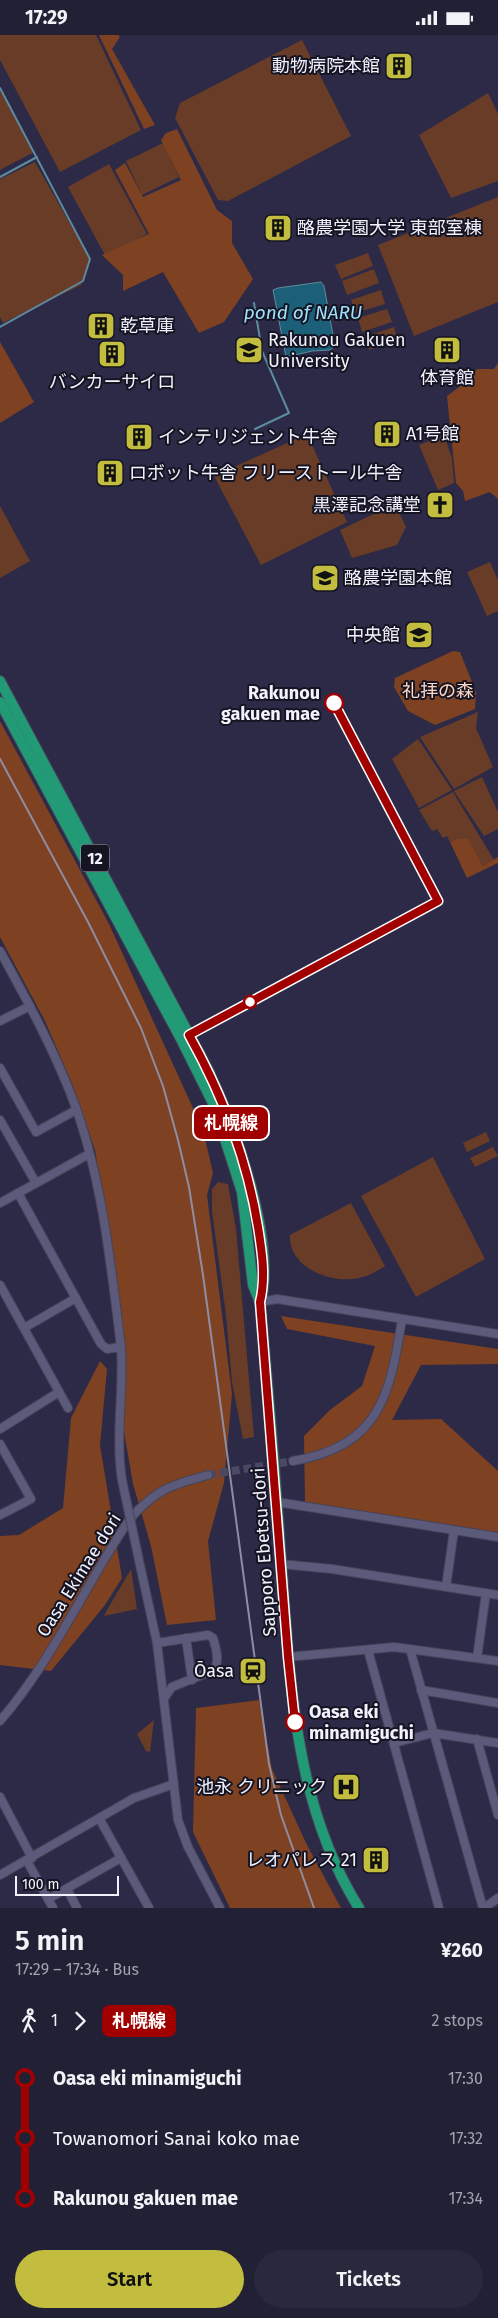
<!DOCTYPE html>
<meta charset="utf-8">
<style>
body{margin:0;font-family:"Fira Sans","Noto Sans JP",sans-serif;background:#29283d;color:#f1f3f6;height:100vh;display:flex;flex-direction:column;font-size:19px;white-space:nowrap}
*{box-sizing:border-box;margin:0}
p{font-size:16px;color:#a2a3ad}
.icon{flex:none;width:28px;height:28px;fill:none;stroke:currentColor;stroke-width:2;stroke-linecap:round;stroke-linejoin:round}
.map{position:relative;height:1873px;overflow:hidden}
.details{display:flex;flex-direction:column;background:#212035;flex:1}
.details>*{flex:none}
.badge{padding:0 10px;border-radius:8px;font-size:18px;line-height:32px}
.scale{position:absolute;left:15px;bottom:12px;width:104px;box-sizing:border-box;padding-left:5px;border:2px solid #f2f1fd;border-top:0;font-size:14px;line-height:18px;white-space:nowrap;color:#f2f1fd;-webkit-text-stroke:4px #151422;paint-order:stroke}
.map>.badge{position:absolute;translate:-50% -50%;box-shadow:0 0 0 2px #fff}
.legs{display:flex;align-items:center;gap:8px;height:55px;padding:0 15px;font-size:16px}
.legs p{margin-inline-start:auto}
.head{display:flex;align-items:center;justify-content:space-between;height:85px;padding:0 15px}
h1{font-size:28px;font-weight:600;line-height:38px}
.cta{display:flex;gap:10px;margin-top:auto;padding:10px 15px}
.cta a{flex:1;height:58px;border-radius:30px;background:#c2bd3f;color:#111;font-size:20px;font-weight:600;line-height:58px;text-align:center}
.cta a+a{background:#29283d;color:#f1f3f6}
ul{padding:0 15px;list-style:none}
li{display:flex;align-items:center;gap:18px;height:60px;font-size:19px}
li i{display:grid;place-items:center;width:8px;height:100%;margin:0 6px;background:currentColor}
li i::after{content:'';width:12px;height:12px;margin:-6px;border:4px solid;border-radius:50%;background:#212035}
li p{margin-inline-start:auto}
li:first-child i{background:linear-gradient(#0000 50%,currentColor 0)}
li:last-child i{background:linear-gradient(currentColor 50%,#0000 0)}
.status{display:flex;justify-content:space-between;align-items:center;height:35px;padding:0 25px;background:#212035;direction:ltr}
.status svg{height:14px;fill:currentColor}
.map>svg:first-child{display:block}
.green{fill:#683c26}
.forest{fill:#7e4121}
.water{fill:#1c5f78;stroke:#5c8ba0}
.lines{fill:none;stroke-linecap:round;stroke-linejoin:round}
.stream{stroke:#5c8ba0;stroke-width:2}
.minor-tunnel{stroke:#4a4862;stroke-width:8;stroke-dasharray:8 4;stroke-linecap:butt}
.minor-casing{stroke:#46435a;stroke-width:10}
.highway-casing{stroke:#46435a;stroke-width:12}
.minor{stroke:#5c5a7a;stroke-width:8}
.highway{stroke:#229a76;stroke-width:10}
.rail{stroke:#8e8da1;stroke-width:2}
.minor-bridge-casing{stroke:#46435a;stroke-width:10;stroke-linecap:butt}
.minor-bridge{stroke:#5c5a7a;stroke-width:8}
.line-1-casing{stroke:#fff;stroke-width:11}
.line-1{stroke:#a00000;stroke-width:8}
.stop-1-dot{fill:#fff;stroke:#a00000;stroke-width:2.5}
.labels{text-anchor:middle;dominant-baseline:central;stroke-width:4;stroke-linejoin:round;paint-order:stroke}
.shield{fill:#151422;stroke:#b0afbb;stroke-width:1}
.shield-label{font-size:16px;font-weight:bold;fill:#f2f1fd}
.poi-label{font-size:18px;fill:#f2f1fd;stroke:#151422;text-anchor:start}
.park-label{font-size:18px;fill:#fed7c5;stroke:#151422}
.stop-label{font-size:18px;font-weight:bold;fill:#f2f1fd;stroke:#151422;text-anchor:end}
.street-label{font-size:18px;fill:#f2f1fd;stroke:#151422}
.water-label{font-size:19px;font-style:italic;fill:#9fdffb;stroke:#151422}
</style>
<div class="status"><b>17:29</b><svg viewBox="0 0 49 12"><path d="M0 12V9h3v3zM5 12V6h3v6zM10 12V3h3v9zM15 12V0h3v12zM26 1h20v11H26zM47 4h2v5h-2z"/></svg></div>
<div class="map">
<svg width="498" height="1873" viewBox="0 0 498 1873">
<rect width="100%" height="100%" fill="#2c2a47"/>
<g class="green">
<path d="M0,0H96L141,95L60,137L0,25Z"/>
<path d="M302,5L351,101L228,166L218,165L175,83L180,68Z"/>
<path d="M0,55L34,117L0,135Z"/>
<path d="M488,58L498,79V146L451,163L419,100Z"/>
<path d="M163,108L179,142L142,160L126,126Z"/>
<path d="M35,127L90,224L81,250L3,288L0,282V144Z"/>
<path d="M109,129L147,199L106,222L68,152Z"/>
<path d="M498,162V267L414,301L378,210Z"/>
<path d="M368,218L373,231L341,244L335,230Z"/>
<path d="M374,234L379,248L347,260L342,246Z"/>
<path d="M381,255L385,269L355,278L351,265Z"/>
<path d="M387,274L392,287L362,297L358,283Z"/>
<path d="M394,292L398,305L369,315L364,302Z"/>
<path d="M307,399L347,487L261,530L214,441Z"/>
<path d="M444,400L452,423L454,448L438,455L419,410Z"/>
<path d="M395,469L406,492L397,510L352,523L340,495Z"/>
<path d="M0,471L30,526L0,543Z"/>
<path d="M490,527L498,545V576L487,581L467,537Z"/>
<path d="M478,677L476,693L493,732L454,754L420,702Z"/>
<path d="M418,704L452,755L419,773L392,724Z"/>
<path d="M482,742L498,777V794L484,801L454,756Z"/>
<path d="M453,757L494,825L483,831L468,805L456,804L450,807L447,801L443,803L437,794L432,796L419,775Z"/>
<path d="M486,1097L490,1106L467,1117L463,1108Z"/>
<path d="M493,1112L498,1121L475,1132L470,1123Z"/>
<path d="M433,1122L485,1224L416,1262L361,1161Z"/>
<path d="M218,1147L228,1149L236,1194L254,1402L243,1404L232,1347L226,1280L212,1176V1154Z"/>
<path d="M351,1168L385,1231C374,1238 365,1243 352,1244C326,1247 288,1230 290,1200Z"/>
<path d="M131,1534L137,1574L104,1581L107,1575Z"/>
<path d="M154,1685L150,1717L146,1716L137,1699Z"/>
</g>
<g class="forest">
<path d="M99,0H118L120,2L112,14L155,90L144,94Z"/>
<path d="M177,94L217,175L232,186V208L253,244L224,287L199,298L163,237L123,256V240L102,220L149,199L115,135L125,128L143,162L181,145L161,105L166,98Z"/>
<path d="M0,307L34,367L0,388Z"/>
<path d="M498,328V464L490,457L465,466L463,456L456,448L447,361L463,349L477,334H494Z"/>
<path d="M453,616L460,617L476,657L475,674L435,690L408,676L394,652L395,643Z"/>
<path d="M0,686L109,889L203,1095L213,1138L207,1160L232,1359L224,1448L208,1506L216,1585L167,1590L151,1511L133,1449L122,1385L119,1311L106,1179L95,1115L73,1051L45,986L0,902Z"/>
<path d="M456,804H468L483,831L498,822V828L467,843L450,807Z"/>
<path d="M281,1281L498,1314V1329L421,1330L392,1385L441,1384L498,1436V1498L305,1467L304,1401L330,1375L362,1351L375,1311L287,1294Z"/>
<path d="M100,1326L107,1334L100,1410L122,1543L105,1570L51,1636L0,1630V1501L19,1500L63,1473L71,1383Z"/>
<path d="M259,1665L272,1734L307,1810L341,1873H230L193,1797L196,1673Z"/>
</g>
<path class="water" d="M321,247L324,251L335,311L330,315L312,316L286,322L273,255L278,253Z"/>
<g class="lines">
<g class="stream">
<path d="M0,53L90,224L83,246L0,292"/>
<path d="M0,142L37,122"/>
<path d="M254,268L262,316L289,378L255,394"/>
</g>
<path class="minor-tunnel" d="M208,1440L293,1426"/>
<defs>
<g id="minor">
<path d="M0,916C28,967 56,1018 76,1073C103,1150 111,1232 121,1312C124,1357 115,1401 122,1445"/>
<path d="M0,986L30,971"/>
<path d="M185,1002L439,866"/>
<path d="M0,1033L36,1097L76,1075"/>
<path d="M0,1085L36,1148"/>
<path d="M18,1158L101,1309L107,1314L121,1312"/>
<path d="M0,1168L89,1119"/>
<path d="M0,1250L68,1373"/>
<path d="M260,1267L277,1264L498,1299"/>
<path d="M24,1293L76,1263"/>
<path d="M0,1394L59,1357"/>
<path d="M0,1409L31,1464L0,1480"/>
<path d="M293,1426C380,1411 390,1360 402,1284"/>
<path d="M277,1467L498,1502"/>
<path d="M281,1529L332,1534L498,1560"/>
<path d="M140,1530L157,1608L178,1785L188,1812L220,1873"/>
<path d="M446,1552L454,1495"/>
<path d="M186,1603L192,1645"/>
<path d="M157,1608L208,1600L213,1603C216,1613 220,1626 214,1635L172,1652L165,1662"/>
<path d="M410,1614L483,1873"/>
<path d="M368,1615L439,1873"/>
<path d="M288,1622L394,1612L498,1626"/>
<path d="M477,1623L486,1558"/>
<path d="M421,1655L498,1668"/>
<path d="M0,1686C52,1626 85,1551 129,1485C155,1455 170,1450 208,1440"/>
<path d="M477,1704L498,1780"/>
<path d="M394,1708L433,1698L498,1708"/>
<path d="M0,1762L32,1823"/>
<path d="M99,1783L149,1873"/>
<path d="M27,1826L53,1873"/>
<path d="M0,1840L134,1763L174,1749"/>
<path d="M67,1854L77,1873"/>
<path d="M48,1864L121,1823"/>
<path d="M484,1873L498,1863"/>
</g>
<g id="highway">
<path d="M0,646L209,1037C236,1096 275,1202 261,1266"/>
<path d="M0,667L181,1004L214,1070L242,1157L253,1250L260,1267C268,1352 275,1438 281,1523C290,1642 293,1768 359,1873"/>
</g>
</defs>
<use href="#minor" class="minor-casing"/>
<use href="#highway" class="highway-casing"/>
<use href="#minor" class="minor"/>
<use href="#highway" class="highway"/>
<path class="rail" d="M0,724L88,887L141,993L163,1051L178,1105L189,1152L203,1240L269,1729L281,1780L314,1873"/>
<defs>
<path id="minor-bridge" d="M122,1445L140,1530"/>
</defs>
<use href="#minor-bridge" class="minor-bridge-casing"/>
<use href="#minor-bridge" class="minor-bridge"/>
</g>
<g class="lines">
<defs>
<path id="line-1" d="M295,1687L288,1622L260,1267C266,1242 262,1217 258,1192C247,1123 223,1061 189,1000L438,866L334,668"/>
</defs>
<use href="#line-1" class="line-1-casing"/>
<use href="#line-1" class="line-1"/>
</g>
<defs>
<symbol id="building-square" viewBox="-11 -11 22 22"><rect x="-9" y="-9" width="18" height="18" rx="4" fill="#c2bd3f" stroke="#151422"/><path d="M-4-6H4V6H1V3H-1V6H-4ZM-2.5-4.3h1.7v1.8h-1.7ZM.8-4.3h1.7v1.8H.8ZM-2.5-1h1.7V.8h-1.7ZM.8-1h1.7V.8H.8Z" fill="#111"/></symbol>
<symbol id="university-square" viewBox="-11 -11 22 22"><rect x="-9" y="-9" width="18" height="18" rx="4" fill="#c2bd3f" stroke="#151422"/><path d="M0-5L7-2L0 1L-7-2ZM-4 1L0 2.5L4 1V4Q0 6-4 4Z" fill="#111"/></symbol>
<symbol id="church-square" viewBox="-11 -11 22 22"><rect x="-9" y="-9" width="18" height="18" rx="4" fill="#c2bd3f" stroke="#151422"/><path d="M-1.2-6h2.4v3.5h3.3v2.4h-3.3V6h-2.4V-.1h-3.3v-2.4h3.3Z" fill="#111"/></symbol>
<symbol id="station-square" viewBox="-11 -11 22 22"><rect x="-9" y="-9" width="18" height="18" rx="4" fill="#c2bd3f" stroke="#151422"/><path d="M-3-6H3Q5-6 5-4V2Q5 4 3 4L4.5 6H3L1.5 4h-3L-3 6H-4.5L-3 4Q-5 4-5 2V-4Q-5-6-3-6ZM-3.5-4v3h7v-3ZM-3.5 1v1.5H-2V1ZM2 1v1.5H3.5V1Z" fill="#111"/></symbol>
<symbol id="hospital-square" viewBox="-11 -11 22 22"><rect x="-9" y="-9" width="18" height="18" rx="4" fill="#c2bd3f" stroke="#151422"/><path d="M-5-5h3v3.5h4V-5h3V5h-3V1.5h-4V5h-3Z" fill="#111"/></symbol>
</defs>
<g fill-rule="evenodd">
<use href="#building-square" x="383" y="15" width="32" height="32"/>
<use href="#building-square" x="262" y="177" width="32" height="32"/>
<use href="#building-square" x="85" y="275" width="32" height="32"/>
<use href="#university-square" x="233" y="299" width="32" height="32"/>
<use href="#building-square" x="431" y="299" width="32" height="32"/>
<use href="#building-square" x="96" y="303" width="32" height="32"/>
<use href="#building-square" x="371" y="383" width="32" height="32"/>
<use href="#building-square" x="123" y="386" width="32" height="32"/>
<use href="#building-square" x="94" y="422" width="32" height="32"/>
<use href="#church-square" x="424" y="454" width="32" height="32"/>
<use href="#university-square" x="309" y="527" width="32" height="32"/>
<use href="#university-square" x="403" y="584" width="32" height="32"/>
<use href="#station-square" x="237" y="1620" width="32" height="32"/>
<use href="#hospital-square" x="330" y="1736" width="32" height="32"/>
<use href="#building-square" x="360" y="1809" width="32" height="32"/>
</g>
<g class="stop-1-dot">
<circle cx="334" cy="668" r="9"/>
<circle cx="250" cy="967" r="6"/>
<circle cx="295" cy="1687" r="9"/>
</g>
<g class="labels">
<rect class="shield" x="81" y="809.5" width="28" height="27" rx="4"/>
<g class="shield-label">
<text x="95" y="823">12</text>
</g>
<g class="poi-label">
<text x="380" y="31" text-anchor="end">動物病院本館</text>
<text x="297" y="193">酪農学園大学 東部室棟</text>
<text x="120" y="291">乾草庫</text>
<text x="268" y="305">Rakunou Gakuen<tspan x="268" dy="21">University</tspan></text>
<text x="447" y="343" text-anchor="middle">体育館</text>
<text x="112" y="347" text-anchor="middle">バンカーサイロ</text>
<text x="406" y="399">A1号館</text>
<text x="158" y="402">インテリジェント牛舎</text>
<text x="129" y="438">ロボット牛舎 フリーストール牛舎</text>
<text x="421" y="470" text-anchor="end">黒澤記念講堂</text>
<text x="344" y="543">酪農学園本館</text>
<text x="400" y="600" text-anchor="end">中央館</text>
<text x="234" y="1636" text-anchor="end">Ōasa</text>
<text x="327" y="1752" text-anchor="end">池永 クリニック</text>
<text x="357" y="1825" text-anchor="end">レオパレス 21</text>
</g>
<g class="park-label">
<text x="438" y="656">礼拝の森</text>
</g>
<g class="stop-label">
<text x="320" y="658">Rakunou<tspan x="320" dy="21">gakuen mae</tspan></text>
<text x="309" y="1677" text-anchor="start">Oasa eki<tspan x="309" dy="21">minamiguchi</tspan></text>
</g>
<g class="street-label">
<text transform="translate(264 1517) rotate(-94)">Sapporo Ebetsu-dori</text>
<text transform="translate(79 1540) rotate(-58)">Oasa Ekimae dori</text>
</g>
<g class="water-label">
<text x="303" y="277">pond of NARU</text>
</g>
</g>
</svg>
<div class="scale">100 m</div>
<b class="badge" style="left:231px;top:1088px;background:#a00000;color:#fff">札幌線</b>
</div>
<section class="details">
<div class="head"><div><h1>5 min</h1><p>17:29 – 17:34 · Bus</p></div><b>¥260</b></div>
<div class="legs"><svg class="icon" aria-label="walk" viewBox="0 0 24 24"><circle cx="13" cy="4" r="2"/><path d="M13 8l-2 6 4 7M11 14l-3 7M7 12l3-4h3l4 4"/></svg>1<svg class="icon" aria-label="forward" viewBox="0 0 24 24"><path d="M9 5l7 7-7 7"/></svg><b class="badge" style="background:#a00000;color:#fff">札幌線</b><p>2 stops</p></div>
<ul>
<li><i style="color:#a00000"></i><b>Oasa eki minamiguchi</b><p>17:30</p></li>
<li><i style="color:#a00000"></i><span>Towanomori Sanai koko mae</span><p>17:32</p></li>
<li><i style="color:#a00000"></i><b>Rakunou gakuen mae</b><p>17:34</p></li>
</ul>
<div class="cta"><a>Start</a><a>Tickets</a></div>
</section>
